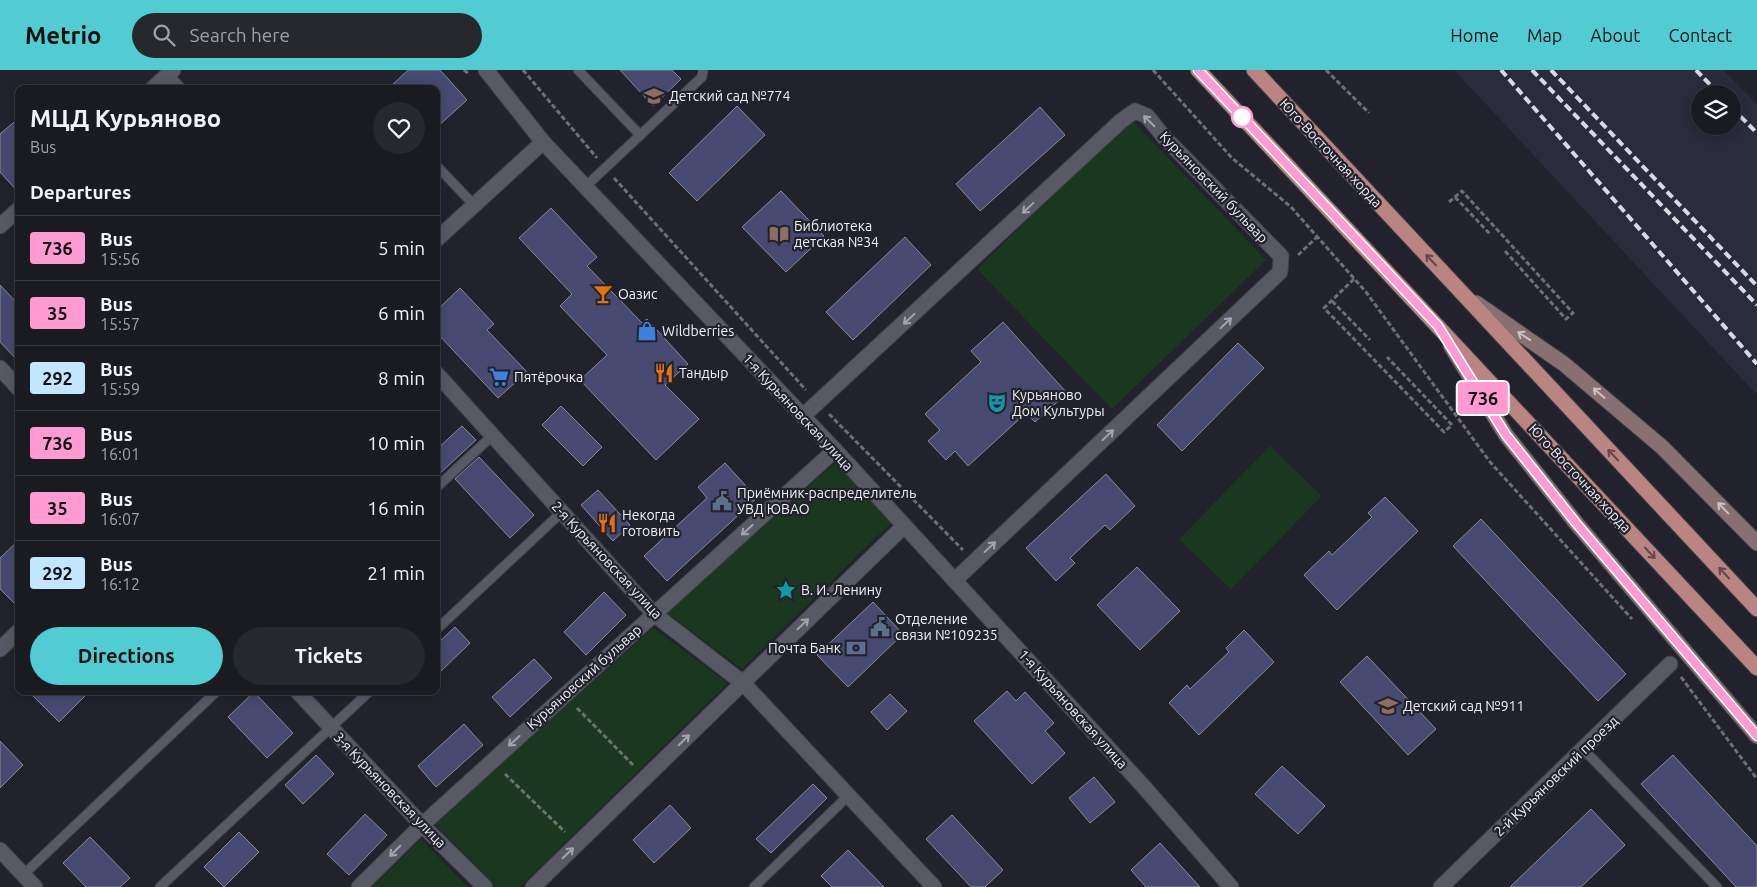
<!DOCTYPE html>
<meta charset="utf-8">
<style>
body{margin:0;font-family:Ubuntu,sans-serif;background:#27272e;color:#f1f3f6;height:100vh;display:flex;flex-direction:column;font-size:19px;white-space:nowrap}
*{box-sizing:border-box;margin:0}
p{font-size:16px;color:#9fa1a5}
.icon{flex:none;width:28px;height:28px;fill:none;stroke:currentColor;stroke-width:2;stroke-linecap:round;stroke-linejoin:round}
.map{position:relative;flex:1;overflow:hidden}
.panel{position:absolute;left:15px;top:15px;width:425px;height:610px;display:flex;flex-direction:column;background:#1a1a21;border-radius:10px;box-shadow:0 2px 12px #0003,0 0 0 1px #38383f}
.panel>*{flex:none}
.badge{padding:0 10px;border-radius:4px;font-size:18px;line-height:32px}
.tools{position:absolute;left:1691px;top:15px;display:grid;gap:10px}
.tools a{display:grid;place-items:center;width:50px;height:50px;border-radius:50%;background:#1a1a21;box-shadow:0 2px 12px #0003,0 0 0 1px #38383f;font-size:25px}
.map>.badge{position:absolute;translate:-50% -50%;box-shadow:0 0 0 2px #fff}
h2{padding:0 15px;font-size:19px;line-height:45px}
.round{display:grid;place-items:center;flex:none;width:52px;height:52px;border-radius:26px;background:#27272e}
.summary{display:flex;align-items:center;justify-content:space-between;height:85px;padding:0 15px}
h1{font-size:24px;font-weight:600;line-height:38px}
.cta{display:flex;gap:10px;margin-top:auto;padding:10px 15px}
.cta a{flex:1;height:58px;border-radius:30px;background:#51ccd2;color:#111;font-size:20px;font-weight:600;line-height:58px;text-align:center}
.cta a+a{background:#27272e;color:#f1f3f6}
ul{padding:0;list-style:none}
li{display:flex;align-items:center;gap:15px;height:65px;padding:0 15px;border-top:1px solid #38383f}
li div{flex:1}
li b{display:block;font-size:19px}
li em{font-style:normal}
li .badge{min-width:55px;font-weight:700;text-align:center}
header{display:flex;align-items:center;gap:30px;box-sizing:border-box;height:70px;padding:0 25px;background:#51ccd2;color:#111}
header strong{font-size:24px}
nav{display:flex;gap:28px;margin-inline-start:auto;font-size:18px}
.search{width:350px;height:45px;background:#27272e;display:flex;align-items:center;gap:12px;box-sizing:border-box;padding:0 18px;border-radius:28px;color:#9fa1a5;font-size:19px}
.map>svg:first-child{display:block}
.built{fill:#2a2b3b;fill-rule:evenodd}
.green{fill:#1b371f}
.building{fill:#474970;stroke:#898a96}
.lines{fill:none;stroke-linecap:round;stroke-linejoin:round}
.lane-casing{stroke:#3d3e46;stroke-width:11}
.street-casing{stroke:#3d3e46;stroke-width:17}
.secondary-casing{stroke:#3d3e46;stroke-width:17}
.primary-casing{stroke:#3d3e46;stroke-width:17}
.path{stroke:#6d6e77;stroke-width:3;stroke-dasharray:5 2.5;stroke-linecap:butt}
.lane{stroke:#575964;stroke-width:9}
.street{stroke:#575964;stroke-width:15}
.secondary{stroke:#886f72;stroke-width:15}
.primary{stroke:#b98481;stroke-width:15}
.rail{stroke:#d9dae1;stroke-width:4;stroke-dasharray:8 4;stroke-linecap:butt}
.oneway{stroke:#a3a4ae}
.oneway2{stroke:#5e494e}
.oneway3{stroke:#cbc3c8}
.line-casing{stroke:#fff;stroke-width:11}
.line{stroke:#ff9ad2;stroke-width:8}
.stop-dot{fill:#fff;stroke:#ff9ad2;stroke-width:2.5}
.labels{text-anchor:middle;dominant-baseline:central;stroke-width:4.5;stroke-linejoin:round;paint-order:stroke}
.poi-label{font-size:14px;fill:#eff0f7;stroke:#22222c;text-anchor:start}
.street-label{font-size:14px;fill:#eff0f7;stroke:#22222c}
</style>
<header>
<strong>Metrio</strong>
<div class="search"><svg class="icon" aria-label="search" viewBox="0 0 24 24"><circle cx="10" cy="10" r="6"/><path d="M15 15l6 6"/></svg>Search here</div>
<nav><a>Home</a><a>Map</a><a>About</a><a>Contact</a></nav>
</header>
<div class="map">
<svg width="1757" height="817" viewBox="0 0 1757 817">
<rect width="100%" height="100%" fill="#22222c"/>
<path class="built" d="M1454,0H1723L1757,34V325ZM1700,24H1732V56H1700Z"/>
<g class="green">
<path d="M1131,49L1266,190L1112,339L977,199Z"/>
<path d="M1270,376L1322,426L1231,519L1179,469Z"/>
<path d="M837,391L892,452L742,599L667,543Z"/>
<path d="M653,558L728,613L520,817H497L435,754Z"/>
<path d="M421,769L468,817H372Z"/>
</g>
<g class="building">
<path d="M408,0H440L467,30L436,58V19H388Z"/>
<path d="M620,0H672L681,9L653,36Z"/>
<path d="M737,36L765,65L697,131L669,103Z"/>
<path d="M1040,37L1065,65L980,141L956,114Z"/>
<path d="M19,48V123L0,102V64Z"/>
<path d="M781,121L824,166L786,202L742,157Z"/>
<path d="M551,138L597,187L587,196L642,253L647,249L688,294L665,315L699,349L656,390L580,310L607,285L560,236L572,224L519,168Z"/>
<path d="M905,167L931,195L853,270L826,242Z"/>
<path d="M0,215L19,235V292L0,272Z"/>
<path d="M460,218L494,254L487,260L527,302L498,328L436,262V241Z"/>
<path d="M1003,252L1067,323L1035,352L1026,343L968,396L955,381L946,390L928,371L940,360L925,344L981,292L971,281Z"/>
<path d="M1238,273L1264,298L1182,381L1157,355Z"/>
<path d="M561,336L602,377L583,396L542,355Z"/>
<path d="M462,356L476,370L436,407V380Z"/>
<path d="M479,387L534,445L510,468L455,409Z"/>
<path d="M725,393L757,428L667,511L644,486L707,428L698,417Z"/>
<path d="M1106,404L1135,436L1110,460L1105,455L1070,488L1075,493L1056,511L1026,478Z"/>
<path d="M598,420L630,455L613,471L581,435Z"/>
<path d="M1385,427L1418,461L1337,540L1304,505L1329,481L1332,485L1372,447L1368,443Z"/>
<path d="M1481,449L1626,604L1598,631L1453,476Z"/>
<path d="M19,470V538L0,519V488Z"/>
<path d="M1137,497L1180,541L1140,580L1097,535Z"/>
<path d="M604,522L626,545L586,585L564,562Z"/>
<path d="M873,532L903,564L848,617L817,585Z"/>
<path d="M455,557L470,573L436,606V575Z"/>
<path d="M1244,560L1274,592L1199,665L1169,633L1187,615L1190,619L1229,582L1226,578Z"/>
<path d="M1367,586L1436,659L1408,685L1340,612Z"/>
<path d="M534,589L552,608L510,647L492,627Z"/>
<path d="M28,621H90L59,652Z"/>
<path d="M1007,621L1016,631L1025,622L1054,653L1045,661L1065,683L1032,714L974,651Z"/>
<path d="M254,622L293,663L267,688L228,647Z"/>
<path d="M890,624L907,641L887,660L871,642Z"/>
<path d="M464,654L483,675L436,717L418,696Z"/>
<path d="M0,671L23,695L0,718Z"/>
<path d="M316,685L334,704L303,734L285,715Z"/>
<path d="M1673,685L1757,776V817H1736L1641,714Z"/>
<path d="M1282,696L1325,736L1298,764L1255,724Z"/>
<path d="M1094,707L1115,732L1090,753L1069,728Z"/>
<path d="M813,714L827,728L771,783L756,769Z"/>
<path d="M670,735L691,758L654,793L633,770Z"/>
<path d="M1591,739L1625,775L1581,817H1510Z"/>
<path d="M365,744L387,765L349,805L327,784Z"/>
<path d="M952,745L1003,800L985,817H971L926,769Z"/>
<path d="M239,762L259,782L224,817L204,797Z"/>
<path d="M90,767L130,808L120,817H86L63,793Z"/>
<path d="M1160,773L1200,817H1146L1131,800Z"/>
<path d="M848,780L884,817H832L821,806Z"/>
</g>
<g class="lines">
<defs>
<g id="lane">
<path d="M578,0L640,65"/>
<path d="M436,95L474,135"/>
<path d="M585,117L702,7L703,0"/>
<path d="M436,418L493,365"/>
<path d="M436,560L562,442"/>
<path d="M1584,680L1717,817"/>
<path d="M23,805L217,621"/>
<path d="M160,817L370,621"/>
<path d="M754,817L848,726"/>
</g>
<g id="street">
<path d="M486,0L543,72L835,380L1144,717L1231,817"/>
<path d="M166,6L178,19"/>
<path d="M152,19L173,0"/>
<path d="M0,156L19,139"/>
<path d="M436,170L543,72"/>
<path d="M0,298L19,319"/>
<path d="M436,303L654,544L743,613L934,817"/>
<path d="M803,346L1121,51L1135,41L1147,46L1164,67L1281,186L1280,202L955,510"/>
<path d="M0,579L19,561"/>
<path d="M297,621L422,755L485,817"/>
<path d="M0,780L35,817"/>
<path d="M359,817L422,755L835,380"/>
<path d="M533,817L904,456"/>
<path d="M1441,817L1670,594"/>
</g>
<g id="secondary">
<path d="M1476,233L1564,294L1662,377L1757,473"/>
<path d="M1451,276L1506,365L1576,453L1757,666"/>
</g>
<g id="primary">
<path d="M1198,0L1757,598"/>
<path d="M1254,0L1757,539"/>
</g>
</defs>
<use href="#lane" class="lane-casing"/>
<use href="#street" class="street-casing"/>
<use href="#secondary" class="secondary-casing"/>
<use href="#primary" class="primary-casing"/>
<g class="path">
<path d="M464,0L470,5"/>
<path d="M523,0L597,88"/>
<path d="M1153,0L1232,88L1291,137L1366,222L1490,392L1632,549"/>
<path d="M1326,0L1369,43"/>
<path d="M614,108L806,320"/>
<path d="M1455,127L1490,164"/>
<path d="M1449,132L1462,121L1573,243L1566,249L1504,180"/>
<path d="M1298,185L1317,167"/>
<path d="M1354,209L1324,238L1444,362L1452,355L1387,287"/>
<path d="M1332,231L1370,270"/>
<path d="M829,344L963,480"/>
<path d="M1681,607L1757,709"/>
<path d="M577,638L634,696"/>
<path d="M505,704L565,762"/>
</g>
<use href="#lane" class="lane"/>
<use href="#street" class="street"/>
<use href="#secondary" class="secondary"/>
<use href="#primary" class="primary"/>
<g class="rail">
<path d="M1501,0L1757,294"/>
<path d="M1532,0L1757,235"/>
<path d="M1551,0L1757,216"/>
<path d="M1696,0L1719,24"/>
<path d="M1732,38L1757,63"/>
</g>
</g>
<defs><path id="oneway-shaft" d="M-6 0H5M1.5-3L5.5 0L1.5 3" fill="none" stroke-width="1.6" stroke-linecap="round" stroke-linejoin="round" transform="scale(1.25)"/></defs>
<g class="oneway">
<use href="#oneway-shaft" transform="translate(1149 51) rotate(-135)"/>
<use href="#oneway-shaft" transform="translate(1028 138) rotate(137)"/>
<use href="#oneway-shaft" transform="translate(909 249) rotate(137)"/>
<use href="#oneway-shaft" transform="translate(1226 253) rotate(-43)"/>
<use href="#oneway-shaft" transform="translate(1108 365) rotate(-43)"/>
<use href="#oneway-shaft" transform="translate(747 460) rotate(138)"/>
<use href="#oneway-shaft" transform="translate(990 477) rotate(-43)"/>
<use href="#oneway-shaft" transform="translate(803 554) rotate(-44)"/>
<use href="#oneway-shaft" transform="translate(684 670) rotate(-44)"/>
<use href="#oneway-shaft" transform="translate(514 671) rotate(138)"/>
<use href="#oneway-shaft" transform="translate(395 781) rotate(135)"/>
<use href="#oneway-shaft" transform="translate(568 783) rotate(-44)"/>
</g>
<g class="oneway2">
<use href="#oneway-shaft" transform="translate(1431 190) rotate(-133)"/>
<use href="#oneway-shaft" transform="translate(1613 385) rotate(-133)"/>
<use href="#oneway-shaft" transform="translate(1650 483) rotate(47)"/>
<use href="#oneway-shaft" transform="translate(1724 503) rotate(-133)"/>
</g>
<g class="oneway3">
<use href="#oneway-shaft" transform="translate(1524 266) rotate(-146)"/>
<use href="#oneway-shaft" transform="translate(1599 323) rotate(-139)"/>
<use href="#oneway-shaft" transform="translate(1723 438) rotate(-134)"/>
</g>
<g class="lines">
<defs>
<path id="line" d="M1198,0L1438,256L1506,365L1576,453L1757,666"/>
</defs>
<use href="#line" class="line-casing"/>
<use href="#line" class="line"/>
</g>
<defs>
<symbol id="school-bare" viewBox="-9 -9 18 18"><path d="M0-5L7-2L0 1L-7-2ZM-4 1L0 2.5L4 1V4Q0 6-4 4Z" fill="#8d6e63" stroke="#22222c" stroke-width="2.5" paint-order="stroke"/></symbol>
<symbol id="library-bare" viewBox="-9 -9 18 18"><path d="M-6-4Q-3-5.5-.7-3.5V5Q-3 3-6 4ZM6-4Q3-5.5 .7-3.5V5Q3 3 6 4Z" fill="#8d6e63" stroke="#22222c" stroke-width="2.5" paint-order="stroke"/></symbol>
<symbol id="bar-bare" viewBox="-9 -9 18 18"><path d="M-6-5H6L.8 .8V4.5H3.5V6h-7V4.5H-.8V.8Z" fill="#e8710a" stroke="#22222c" stroke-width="2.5" paint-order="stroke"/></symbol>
<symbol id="shop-bare" viewBox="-9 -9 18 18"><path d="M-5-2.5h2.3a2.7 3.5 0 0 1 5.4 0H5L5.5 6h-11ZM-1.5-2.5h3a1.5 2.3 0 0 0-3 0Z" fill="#3f7fe0" stroke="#22222c" stroke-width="2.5" paint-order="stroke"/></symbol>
<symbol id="restaurant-bare" viewBox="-9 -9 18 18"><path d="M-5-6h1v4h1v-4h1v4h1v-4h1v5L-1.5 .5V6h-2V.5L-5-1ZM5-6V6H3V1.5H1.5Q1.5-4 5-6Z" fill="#e8710a" stroke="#22222c" stroke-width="2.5" paint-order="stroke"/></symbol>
<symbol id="supermarket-bare" viewBox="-9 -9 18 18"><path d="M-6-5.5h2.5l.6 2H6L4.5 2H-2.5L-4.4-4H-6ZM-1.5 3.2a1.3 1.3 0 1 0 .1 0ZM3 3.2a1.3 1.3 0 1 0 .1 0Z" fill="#3f7fe0" stroke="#22222c" stroke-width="2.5" paint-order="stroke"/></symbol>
<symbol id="theatre-bare" viewBox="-9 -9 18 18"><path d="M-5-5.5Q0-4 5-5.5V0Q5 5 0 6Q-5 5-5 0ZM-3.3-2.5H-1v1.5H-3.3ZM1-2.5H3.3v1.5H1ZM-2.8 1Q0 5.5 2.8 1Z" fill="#0f9aa8" stroke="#22222c" stroke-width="2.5" paint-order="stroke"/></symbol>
<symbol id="civic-bare" viewBox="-9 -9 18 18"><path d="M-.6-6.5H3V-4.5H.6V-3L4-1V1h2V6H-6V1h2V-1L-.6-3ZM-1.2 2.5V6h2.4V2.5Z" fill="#5c6f8a" stroke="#22222c" stroke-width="2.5" paint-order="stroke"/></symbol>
<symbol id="sight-bare" viewBox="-9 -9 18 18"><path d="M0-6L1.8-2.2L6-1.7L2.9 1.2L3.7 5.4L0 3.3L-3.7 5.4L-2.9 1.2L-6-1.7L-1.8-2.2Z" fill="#0f9aa8" stroke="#22222c" stroke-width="2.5" paint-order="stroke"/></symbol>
<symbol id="bank-bare" viewBox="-9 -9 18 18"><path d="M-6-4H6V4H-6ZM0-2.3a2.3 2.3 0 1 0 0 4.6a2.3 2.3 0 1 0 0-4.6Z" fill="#5c6f8a" stroke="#22222c" stroke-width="2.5" paint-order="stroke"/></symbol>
</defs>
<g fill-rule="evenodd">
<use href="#school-bare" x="640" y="12" width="28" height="28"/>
<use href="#library-bare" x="765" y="150" width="28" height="28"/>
<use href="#bar-bare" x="589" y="210" width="28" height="28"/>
<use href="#shop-bare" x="633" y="247" width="28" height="28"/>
<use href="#restaurant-bare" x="650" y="289" width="28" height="28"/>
<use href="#supermarket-bare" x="485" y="293" width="28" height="28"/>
<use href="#theatre-bare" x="983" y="319" width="28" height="28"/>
<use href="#civic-bare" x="708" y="417" width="28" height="28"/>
<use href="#restaurant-bare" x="593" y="439" width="28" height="28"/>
<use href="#sight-bare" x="772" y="506" width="28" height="28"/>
<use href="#civic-bare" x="866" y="543" width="28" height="28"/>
<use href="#bank-bare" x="842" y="564" width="28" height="28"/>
<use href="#school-bare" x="1374" y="622" width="28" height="28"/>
</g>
<circle class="stop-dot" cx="1242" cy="47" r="10"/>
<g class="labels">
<g class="poi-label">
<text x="669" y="26">Детский сад №774</text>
<text x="794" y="156">Библиотека<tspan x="794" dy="16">детская №34</tspan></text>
<text x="618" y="224">Оазис</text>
<text x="662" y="261">Wildberries</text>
<text x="679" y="303">Тандыр</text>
<text x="514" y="307">Пятёрочка</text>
<text x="1012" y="325">Курьяново<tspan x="1012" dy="16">Дом Культуры</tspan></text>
<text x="737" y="423">Приёмник-распределитель<tspan x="737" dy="16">УВД ЮВАО</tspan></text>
<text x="622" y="445">Некогда<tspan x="622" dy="16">готовить</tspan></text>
<text x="801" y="520">В. И. Ленину</text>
<text x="895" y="549">Отделение<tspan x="895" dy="16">связи №109235</tspan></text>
<text x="841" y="578" text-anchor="end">Почта Банк</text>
<text x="1403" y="636">Детский сад №911</text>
</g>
<g class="street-label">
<text transform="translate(1331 83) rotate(47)">Юго-Восточная хорда</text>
<text transform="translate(1214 117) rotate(46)">Курьяновский бульвар</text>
<text transform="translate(798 342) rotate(47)">1-я Курьяновская улица</text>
<text transform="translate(1580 408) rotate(47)">Юго-Восточная хорда</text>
<text transform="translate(607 490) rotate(47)">2-я Курьяновская улица</text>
<text transform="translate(584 607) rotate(-42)">Курьяновский бульвар</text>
<text transform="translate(1073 639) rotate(48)">1-я Курьяновская улица</text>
<text transform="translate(1556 706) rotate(-44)">2-й Курьяновский проезд</text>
<text transform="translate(390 720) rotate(46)">3-я Курьяновская улица</text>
</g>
</g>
</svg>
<div class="tools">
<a><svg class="icon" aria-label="layers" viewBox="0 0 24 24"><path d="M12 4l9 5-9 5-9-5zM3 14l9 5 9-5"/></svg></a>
</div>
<b class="badge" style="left:1483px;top:328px;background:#ff9ad2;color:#111">736</b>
<section class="panel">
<div class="summary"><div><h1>МЦД Курьяново</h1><p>Bus</p></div><a class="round"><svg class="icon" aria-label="heart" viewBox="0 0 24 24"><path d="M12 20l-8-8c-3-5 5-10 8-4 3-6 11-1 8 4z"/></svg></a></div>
<h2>Departures</h2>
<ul>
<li><span class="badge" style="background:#ff9ad2;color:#111">736</span><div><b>Bus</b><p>15:56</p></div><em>5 min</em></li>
<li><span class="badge" style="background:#ff9ad2;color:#111">35</span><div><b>Bus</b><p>15:57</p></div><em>6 min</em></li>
<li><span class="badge" style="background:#c2e6ff;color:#111">292</span><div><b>Bus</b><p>15:59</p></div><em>8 min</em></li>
<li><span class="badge" style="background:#ff9ad2;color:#111">736</span><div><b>Bus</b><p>16:01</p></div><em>10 min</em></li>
<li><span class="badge" style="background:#ff9ad2;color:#111">35</span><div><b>Bus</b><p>16:07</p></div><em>16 min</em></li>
<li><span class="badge" style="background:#c2e6ff;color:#111">292</span><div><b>Bus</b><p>16:12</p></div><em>21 min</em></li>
</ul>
<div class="cta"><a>Directions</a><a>Tickets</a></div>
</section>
</div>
